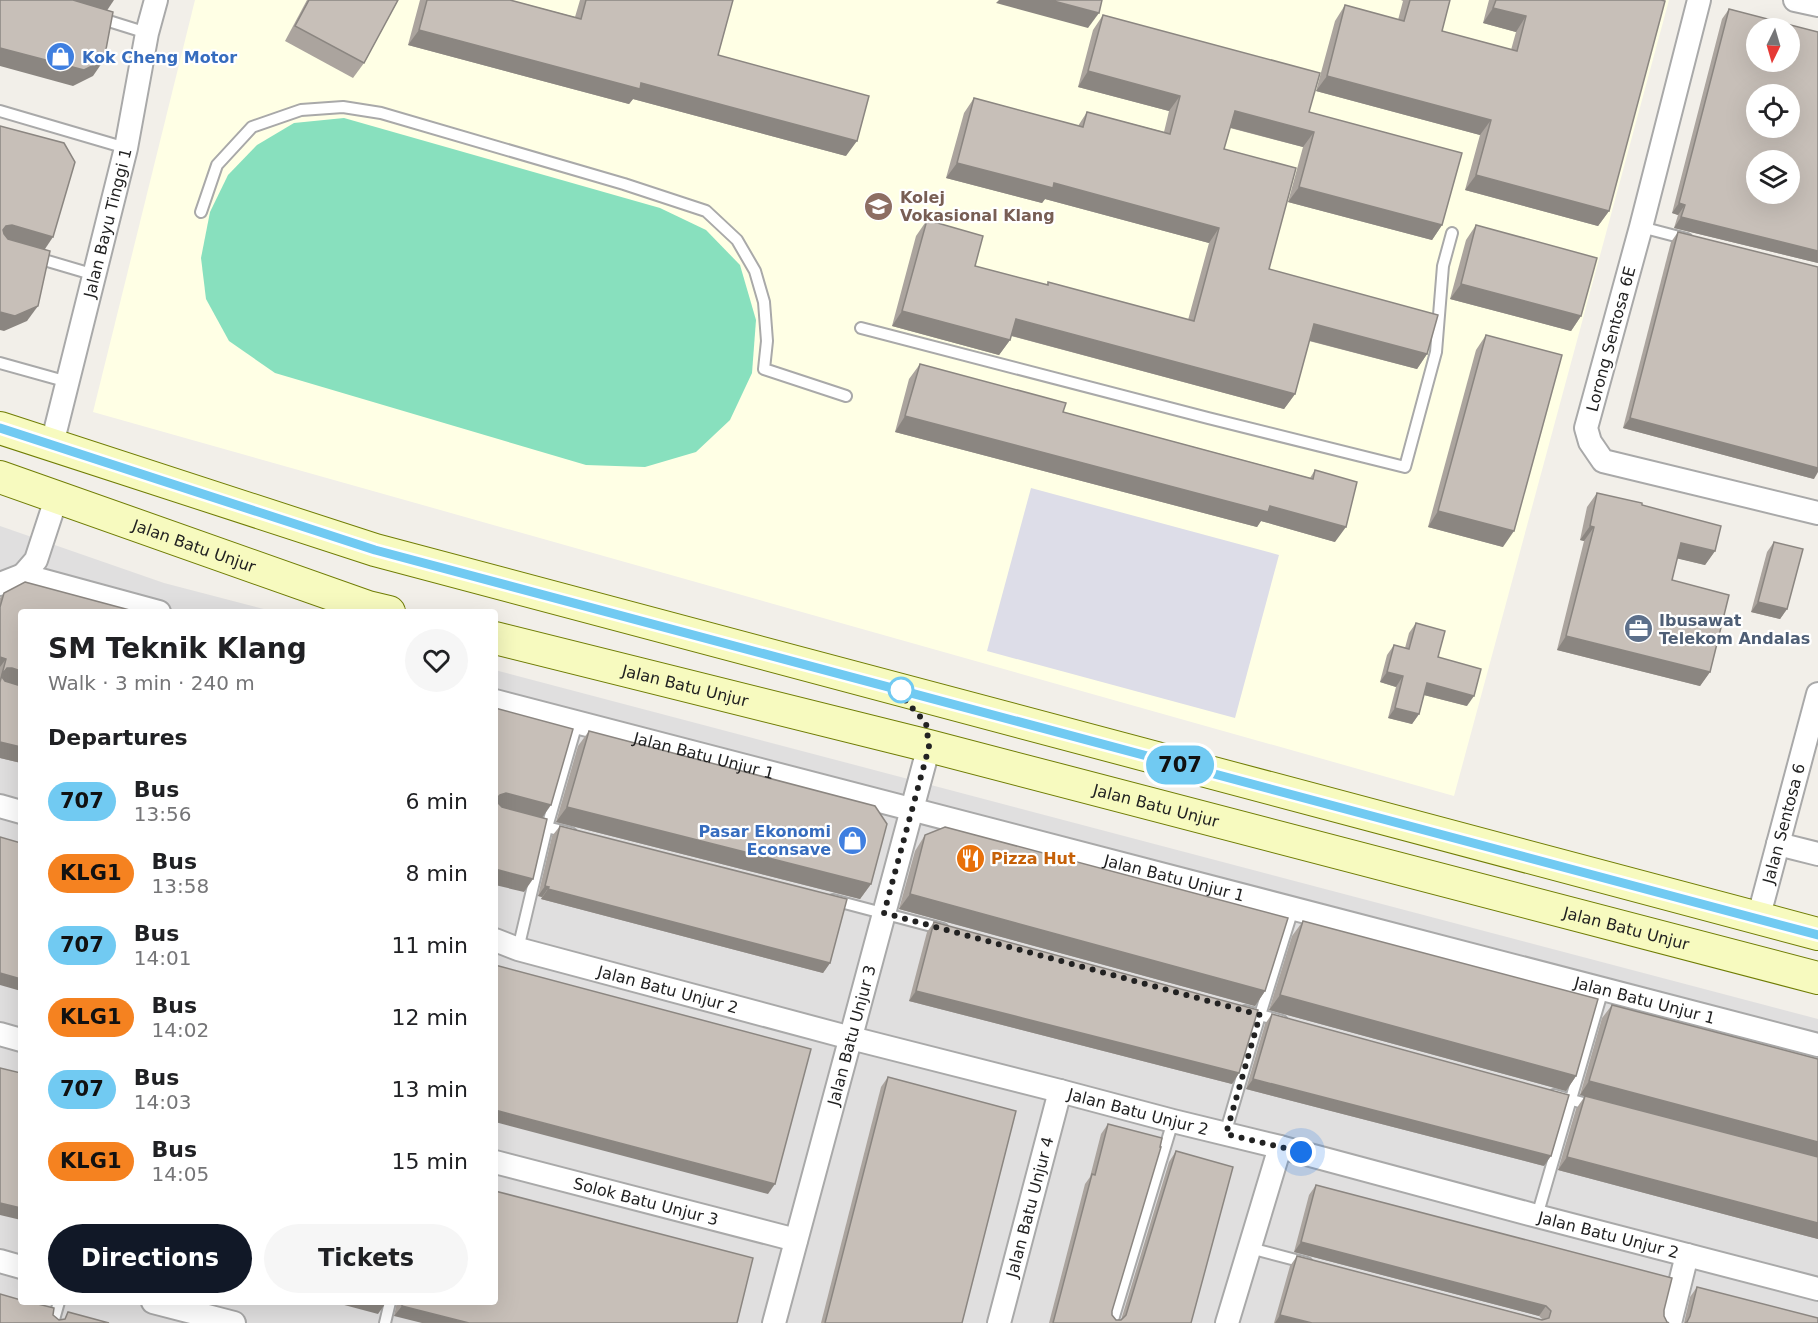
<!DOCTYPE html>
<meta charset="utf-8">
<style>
body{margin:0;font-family:"DejaVu Sans",sans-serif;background:#f6f6f6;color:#202124;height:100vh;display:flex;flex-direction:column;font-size:22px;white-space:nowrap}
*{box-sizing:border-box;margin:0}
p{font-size:20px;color:#757577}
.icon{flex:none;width:33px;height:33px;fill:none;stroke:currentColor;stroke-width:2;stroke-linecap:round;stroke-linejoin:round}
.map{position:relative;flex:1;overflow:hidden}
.panel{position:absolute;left:18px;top:609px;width:480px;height:696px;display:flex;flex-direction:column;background:#fff;border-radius:6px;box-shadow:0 6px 24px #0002}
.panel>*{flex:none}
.badge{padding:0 12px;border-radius:20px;font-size:21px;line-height:39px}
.needle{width:39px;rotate:185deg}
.controls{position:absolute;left:1746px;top:18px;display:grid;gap:12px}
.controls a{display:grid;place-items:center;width:54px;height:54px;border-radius:50%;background:#fff;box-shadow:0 6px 24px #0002;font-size:30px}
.you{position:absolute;width:30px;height:30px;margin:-15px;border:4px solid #fff;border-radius:50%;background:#1a73e8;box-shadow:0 0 0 9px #1a73e833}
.map>.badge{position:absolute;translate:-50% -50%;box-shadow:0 0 0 3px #fff}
h2{padding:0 30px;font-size:22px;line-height:54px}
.round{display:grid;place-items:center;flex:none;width:63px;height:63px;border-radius:32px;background:#f6f6f6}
.summary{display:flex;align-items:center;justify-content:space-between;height:102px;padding:0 30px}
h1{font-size:28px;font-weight:600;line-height:45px}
.cta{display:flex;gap:12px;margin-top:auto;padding:12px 30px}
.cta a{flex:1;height:69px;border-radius:36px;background:#111827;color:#fff;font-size:24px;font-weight:600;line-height:69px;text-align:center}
.cta a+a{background:#f6f6f6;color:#202124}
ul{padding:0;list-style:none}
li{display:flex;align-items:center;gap:18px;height:72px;padding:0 30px}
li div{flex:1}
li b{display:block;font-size:22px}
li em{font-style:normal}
li .badge{min-width:66px;font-weight:700;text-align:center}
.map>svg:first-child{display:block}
.residential{fill:#e0dfdf}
.education{fill:#ffffe5}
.pitch{fill:#88e0be}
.plaza{fill:#dddde8}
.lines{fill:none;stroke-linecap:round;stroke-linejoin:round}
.lane-casing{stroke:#a9a9a9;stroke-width:14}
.street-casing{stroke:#a9a9a9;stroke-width:26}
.secondary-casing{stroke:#707d05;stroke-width:34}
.lane{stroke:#fff;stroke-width:10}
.street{stroke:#fff;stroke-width:22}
.secondary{stroke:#f7fabf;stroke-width:32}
.wall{fill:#aba49e}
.shaded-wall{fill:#8b8681}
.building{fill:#c7bfb8;stroke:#8b8681;stroke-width:1.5;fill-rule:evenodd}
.line-casing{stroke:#fff;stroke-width:14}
.line{stroke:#71caf2;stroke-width:9}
.walk{stroke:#222;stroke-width:6;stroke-dasharray:0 10.8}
.stop-dot{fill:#fff;stroke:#71caf2;stroke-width:3}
.labels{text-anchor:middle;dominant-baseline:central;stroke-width:4.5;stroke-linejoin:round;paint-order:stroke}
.shop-label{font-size:16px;font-weight:bold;fill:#366cbe;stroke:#fff;text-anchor:start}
.education-label{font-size:16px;font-weight:bold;fill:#785e54;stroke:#fff;text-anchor:start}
.street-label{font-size:16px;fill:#222;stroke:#fff}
.service-label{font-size:16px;font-weight:bold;fill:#4e5e75;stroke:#fff;text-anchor:start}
.food-label{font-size:16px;font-weight:bold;fill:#c56008;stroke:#fff;text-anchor:start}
</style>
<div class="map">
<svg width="1818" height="1323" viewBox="0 0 1818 1323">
<rect width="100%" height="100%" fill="#f2efe9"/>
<path class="residential" d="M0,526L164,583L275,612H21V1302H495V670L1818,1019V1323H0Z"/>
<path class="education" d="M195,0H1669L1454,796L93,412Z"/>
<path class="pitch" d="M344,118L660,208L706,230L740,265L756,320L752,373L730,420L696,452L645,467L586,465L275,373L229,341L206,299L201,258L210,212L228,175L257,145L294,123Z"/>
<path class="plaza" d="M1031,488L1279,555L1235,718L987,651Z"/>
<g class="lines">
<defs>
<g id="lane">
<path d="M99,18L147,33"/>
<path d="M0,111L126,148"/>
<path d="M201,212L217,165L252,127L301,110L343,107L381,113L624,184L706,211L737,240L755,271L764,302L767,341L764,369L846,396"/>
<path d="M1641,227L1687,239"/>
<path d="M34,257L95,275"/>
<path d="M861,328L1208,418L1405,467L1436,352L1443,266L1452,233"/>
<path d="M0,363L68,382"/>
<path d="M534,824L571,833"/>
<path d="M833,900L943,929"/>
<path d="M518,949L547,827L577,723"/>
<path d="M1245,1011L1282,1021"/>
<path d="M1554,1095L1594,1106"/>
<path d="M1225,1134L1260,1015L1293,909"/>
<path d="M1537,1216L1603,989"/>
<path d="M1250,1248L1307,1263"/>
<path d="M53,1323L59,1302"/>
<path d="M385,1323L390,1302"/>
<path d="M1112,1323L1173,1121"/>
</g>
<g id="street">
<path d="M1699,0L1641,227L1586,428L1590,442L1603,461L1818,513"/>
<path d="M1795,0L1818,5"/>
<path id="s1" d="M52,444L126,148L147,33L156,0"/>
<path d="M23,575L36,560L57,496"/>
<path d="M0,584L23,575L159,612"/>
<path id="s2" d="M495,701L1818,1045"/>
<path d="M0,806L21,812"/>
<path d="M1778,844L1818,854"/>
<path id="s3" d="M1758,919L1818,694"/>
<path id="s4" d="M495,940L518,949L851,1038L1060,1091L1173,1121L1280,1147L1537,1216L1818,1289"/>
<path d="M0,1034L21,1040"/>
<path id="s5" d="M495,1162L796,1240"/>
<path d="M0,1261L21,1267"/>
<path d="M153,1302L234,1323"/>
<path id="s6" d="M774,1323L929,746"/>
<path id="s7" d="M999,1323L1060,1091"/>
<path d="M1227,1323L1280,1147"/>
<path d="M1670,1323L1687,1255"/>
</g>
<g id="secondary">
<path d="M0,428L375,550L1818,934"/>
<path id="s8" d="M0,477L368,607L389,612"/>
<path id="s9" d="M495,638L929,746L1818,978"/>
</g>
</defs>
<use href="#lane" class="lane-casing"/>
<use href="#street" class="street-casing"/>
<use href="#secondary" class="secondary-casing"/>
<use href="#lane" class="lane"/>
<use href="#street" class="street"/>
<use href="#secondary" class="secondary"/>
</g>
<g class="wall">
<path d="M307,0H398L364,63L353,78L285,41Z"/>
<path d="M420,0H510L575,17L580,0H733L718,55L846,156L633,99L629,104L408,45Z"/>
<path d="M1401,0H1450L1442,31L1511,50L1516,32L1483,23L1489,0H1661L1609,211L1598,226L1465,190L1480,135L1316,91L1335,21L1345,5L1398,20L1403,1Z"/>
<path d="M1729,9L1818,32V263L1674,228L1678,215L1672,213L1722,19Z"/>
<path d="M1103,15L1309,112L1442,225L1432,240L1288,202L1303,147L1230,128L1224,149L1269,269L1427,354L1417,369L1309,341L1295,394L1284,409L1011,336L1010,340L999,355L892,326L916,236L927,220L975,266L1047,285L1048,282L1188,320L1209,243L1045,199L1042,203L946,178L964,113L974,98L1078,126L1087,112L1164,132L1169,111L1078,87L1093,30Z"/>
<path d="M1476,225L1581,316L1571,331L1450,299L1466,240Z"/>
<path d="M1678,232L1814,479L1623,428L1671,242Z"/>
<path d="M1486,335L1503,547L1428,527L1476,350Z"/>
<path d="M920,364L1063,412L1310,478L1315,470L1335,542L1261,521L1257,527L895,432L909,379Z"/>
<path d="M1597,493L1642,505L1715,551L1705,565L1677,558L1672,580L1710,672L1700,686L1557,650L1584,541L1580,540L1587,507Z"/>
<path d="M1774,542L1787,609L1780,619L1751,612L1767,552Z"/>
<path d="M4,593L21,612V763L0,758V598Z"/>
<path d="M1416,623L1438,657L1467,706L1424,695L1419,714L1412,724L1388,718L1396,687L1380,682L1387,655L1394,645L1405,648L1409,633Z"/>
<path d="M589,731L871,884L860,899L556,822L578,746Z"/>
<path d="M560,826L830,963L823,973L541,899L542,897L538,896L552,836Z"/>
<path d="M925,835L1265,991L1255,1006L899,909L915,851Z"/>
<path d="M1303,921L1576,1076L1566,1091L1269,1010L1292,936Z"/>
<path d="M934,922L1239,1073L1232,1084L909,1001L927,932Z"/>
<path d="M1612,1005L1818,1059V1239L1558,1170L1576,1109L1585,1096L1580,1095L1602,1018Z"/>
<path d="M1272,1014L1544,1166L1246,1089L1265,1024Z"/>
<path d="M888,1077L962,1323H821L881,1087Z"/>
<path d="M1108,1124L1112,1315L1116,1320H1121L1169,1162L1176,1151L1191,1323H1049L1085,1184L1090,1177L1101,1134Z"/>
<path d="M1316,1185L1664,1310V1316L1667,1322L1669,1323H1274L1290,1266L1297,1256L1543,1320L1539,1316L1294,1252L1309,1195Z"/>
<path d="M1697,1287L1818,1323H1684L1690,1297Z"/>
<path d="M397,1302H495L394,1316Z"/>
</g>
<g class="shaded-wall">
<path d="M65,0H114L106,12Z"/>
<path d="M999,0H1050L1099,13L1088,28L996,3Z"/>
<path d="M1493,8L1526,16L1516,32L1483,23Z"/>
<path d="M419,30L641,83L857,141L846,156L633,99L629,104L408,45Z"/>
<path d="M0,48L104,60L93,76L73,86L0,66Z"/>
<path d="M1088,71L1180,96L1169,111L1078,87Z"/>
<path d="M1327,76L1491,120L1480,135L1316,91Z"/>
<path d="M1235,111L1314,132L1303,147L1224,126Z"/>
<path d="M957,163L1054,183L1219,228L1209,243L1045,199L1042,203L946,178Z"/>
<path d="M1476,175L1609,211L1598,226L1465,190Z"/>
<path d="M1299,187L1442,225L1432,240L1288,202Z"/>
<path d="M1679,203L1685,205L1678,215L1672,213Z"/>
<path d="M1681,217L1818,251V263L1674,228Z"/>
<path d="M12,225L53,237L43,252L2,240L0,235L6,226Z"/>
<path d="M1461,284L1581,316L1571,331L1450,299Z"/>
<path d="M38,306L27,321L4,331L0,330V312Z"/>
<path d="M902,311L1010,340L999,355L892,326Z"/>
<path d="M1016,319L1295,394L1284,409L1005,334Z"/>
<path d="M1314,324L1427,354L1417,369L1303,339Z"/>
<path d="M905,416L1270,506L1346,527L1335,542L1261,521L1257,527L895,432Z"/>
<path d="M1630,418L1818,468V472L1814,479L1623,428Z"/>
<path d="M1438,511L1514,531L1503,547L1428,527Z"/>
<path d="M1590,526L1594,527L1584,541L1580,540Z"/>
<path d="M1681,543L1715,551L1705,565L1671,557Z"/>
<path d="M1758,602L1787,609L1780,619L1751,612Z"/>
<path d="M1566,636L1710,672L1700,686L1557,650Z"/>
<path d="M0,657L6,659L0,667Z"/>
<path d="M7,668H12L21,671V688L0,682L2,673Z"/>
<path d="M1387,672L1403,676L1396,687L1380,682Z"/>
<path d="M1427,683L1474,696L1467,706L1420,694Z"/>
<path d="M1395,708L1419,714L1412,724L1388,718Z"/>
<path d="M0,742L21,747V763L0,758Z"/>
<path d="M506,793L551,805L542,818L496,807L495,801L500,795Z"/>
<path d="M567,807L871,884L860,899L556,822Z"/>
<path d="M495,869L533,879L524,892L495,885Z"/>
<path d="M545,886L549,887L542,897L538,896Z"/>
<path d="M548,889L830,963L823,973L541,899Z"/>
<path d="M910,894L1265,991L1255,1006L899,909Z"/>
<path d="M0,973L21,979V991L0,985Z"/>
<path d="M916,991L1239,1073L1232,1084L909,1001Z"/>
<path d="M1280,995L1576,1076L1566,1091L1269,1010Z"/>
<path d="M1253,1079L1551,1156L1544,1166L1246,1089Z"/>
<path d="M1589,1081L1818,1142V1157L1580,1095Z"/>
<path d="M495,1110L775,1184L768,1194L495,1122Z"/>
<path d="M1567,1157L1818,1223V1239L1558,1170Z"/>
<path d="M0,1203L21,1208V1220L0,1215Z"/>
<path d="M1301,1242L1546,1306L1539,1316L1294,1252Z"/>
<path d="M333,1302H379L385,1304L378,1314Z"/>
<path d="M402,1306L469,1323H422L394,1316Z"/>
<path d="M1280,1315L1312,1323H1275Z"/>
</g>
<g class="building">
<path d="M0,0H73L113,12L104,60L84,70L0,48Z"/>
<path d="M309,0H398L364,63L295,26Z"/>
<path d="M427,0H510L581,19L586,0H733L718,55L869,96L857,141L641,83L640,89L419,30Z"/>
<path d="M1050,0H1102L1099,13Z"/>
<path d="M1410,0H1450L1442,31L1517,51L1526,16L1493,8L1496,0H1661L1665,1L1609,211L1476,175L1491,120L1327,76L1345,5L1404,21Z"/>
<path d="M1729,9L1818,32V251L1681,217L1685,205L1679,203ZM1756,28H1790V62H1756ZM1756,94H1790V128H1756ZM1756,160H1790V194H1756Z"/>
<path d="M1103,15L1320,73L1309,112L1462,153L1442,225L1299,187L1314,132L1235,111L1224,149L1296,168L1269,269L1438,315L1427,354L1314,324L1295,394L1016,319L1010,340L902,311L927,220L983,236L975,266L1048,285V282L1194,321L1219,228L1054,183L1053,188L957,163L974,98L1083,127L1087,112L1170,134L1180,96L1088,71Z"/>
<path d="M0,126L64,143L75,162L53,237L12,225L6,226L3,230L4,234L8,239L50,251L38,306L15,316L0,312Z"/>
<path d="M1476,225L1597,258L1581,316L1461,284Z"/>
<path d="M1678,232L1818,267V468L1630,418Z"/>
<path d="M1486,335L1562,355L1514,531L1438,511Z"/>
<path d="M920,364L1066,403L1063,412L1313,479L1315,470L1357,482L1346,527L1270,506L1268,512L905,416Z"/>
<path d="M1597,493L1642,503V505L1721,526L1715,551L1681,543L1672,580L1729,595L1710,672L1566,636L1594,527L1590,526Z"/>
<path d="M1774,542L1803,549L1787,609L1758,602Z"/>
<path d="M25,582L137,612H21V671L12,668H7L3,673L2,677L5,681L21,686V747L0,742V682L6,659L0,657V607L4,593Z"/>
<path d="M1416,623L1445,631L1438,657L1481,669L1474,696L1427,683L1419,714L1395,708L1403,676L1387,672L1394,645L1409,649Z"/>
<path d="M495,708L573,729L551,805L506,793L500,795L497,798L498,803L502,807L547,819L533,879L495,869Z"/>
<path d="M589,731L875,806L887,824L871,884L567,807Z"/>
<path d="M560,826L847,899L830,963L548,889L549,887L545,886Z"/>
<path d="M945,827L1288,918L1265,991L910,894L925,835Z"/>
<path d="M0,837L21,843V979L0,973Z"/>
<path d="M1303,921L1598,999L1576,1076L1280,995Z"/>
<path d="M934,922L1258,1010L1239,1073L916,991Z"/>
<path d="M495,965L811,1049L775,1184L495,1110Z"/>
<path d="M1612,1005L1818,1059V1142L1589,1081Z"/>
<path d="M1272,1014L1569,1095L1551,1156L1253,1079Z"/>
<path d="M0,1068L21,1073V1208L0,1203Z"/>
<path d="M888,1077L1016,1111L962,1323H825Z"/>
<path d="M1585,1096L1818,1157V1223L1567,1157Z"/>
<path d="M1108,1124L1162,1138L1160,1147H1161L1112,1311V1315L1116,1320H1121L1126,1315L1176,1151L1233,1167L1191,1323H1053L1092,1174L1095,1175Z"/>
<path d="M1316,1185L1672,1278L1664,1310V1316L1667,1322L1669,1323H1312L1280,1315L1297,1256L1542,1320L1549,1318L1551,1311L1546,1306L1301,1242Z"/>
<path d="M495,1191L753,1258L737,1323H469L402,1306V1302H495Z"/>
<path d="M1697,1287L1818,1318V1323H1685L1687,1322L1690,1316Z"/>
<path d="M0,1294L21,1300V1302H30L54,1308L53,1315L59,1320L65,1319L68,1312L109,1323H0Z"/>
</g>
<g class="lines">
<defs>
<path id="line" d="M0,428L375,550L1818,935"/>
</defs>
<use href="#line" class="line-casing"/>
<use href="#line" class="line"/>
<path class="walk" d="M901,690L895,689L926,723L929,747L884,913L1260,1015L1226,1134L1301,1152"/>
</g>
<defs>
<symbol id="shop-disc" viewBox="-11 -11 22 22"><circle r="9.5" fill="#3f7fe0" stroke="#fff"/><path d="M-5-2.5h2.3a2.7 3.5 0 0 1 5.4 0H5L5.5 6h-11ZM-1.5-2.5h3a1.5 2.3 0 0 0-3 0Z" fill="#fff"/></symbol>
<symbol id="school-disc" viewBox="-11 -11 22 22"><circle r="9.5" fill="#8d6e63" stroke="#fff"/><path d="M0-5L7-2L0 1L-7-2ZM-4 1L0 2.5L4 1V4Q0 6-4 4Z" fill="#fff"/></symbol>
<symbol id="office-disc" viewBox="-11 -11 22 22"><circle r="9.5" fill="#5c6f8a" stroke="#fff"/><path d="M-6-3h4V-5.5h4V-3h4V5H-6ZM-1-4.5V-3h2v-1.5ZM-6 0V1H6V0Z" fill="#fff"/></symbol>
<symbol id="restaurant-disc" viewBox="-11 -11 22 22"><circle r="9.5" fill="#e8710a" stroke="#fff"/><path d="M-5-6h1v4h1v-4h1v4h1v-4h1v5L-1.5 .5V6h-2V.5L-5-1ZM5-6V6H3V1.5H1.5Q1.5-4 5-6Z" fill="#fff"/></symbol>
</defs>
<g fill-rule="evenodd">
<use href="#shop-disc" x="44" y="40" width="33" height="33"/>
<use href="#school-disc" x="862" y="190" width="33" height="33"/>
<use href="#office-disc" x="1622" y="612" width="33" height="33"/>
<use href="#shop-disc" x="836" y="824" width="33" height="33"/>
<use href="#restaurant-disc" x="954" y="842" width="33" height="33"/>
</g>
<circle class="stop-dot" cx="901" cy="690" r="12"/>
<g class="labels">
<g class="shop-label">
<text x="82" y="57">Kok Cheng Motor</text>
<text x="831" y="831" text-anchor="end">Pasar Ekonomi<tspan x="831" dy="18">Econsave</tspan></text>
</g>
<g class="education-label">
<text x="900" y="197">Kolej<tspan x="900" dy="18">Vokasional Klang</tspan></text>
</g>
<g class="street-label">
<text stroke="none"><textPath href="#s1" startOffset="228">Jalan Bayu Tinggi 1</textPath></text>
<text transform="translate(1611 339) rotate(-75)">Lorong Sentosa 6E</text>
<text stroke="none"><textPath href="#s8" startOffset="206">Jalan Batu Unjur</textPath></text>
<text stroke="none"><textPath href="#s9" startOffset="196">Jalan Batu Unjur</textPath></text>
<text stroke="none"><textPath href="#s2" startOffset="216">Jalan Batu Unjur 1</textPath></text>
<text stroke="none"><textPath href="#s9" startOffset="682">Jalan Batu Unjur</textPath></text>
<text stroke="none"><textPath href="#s3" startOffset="99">Jalan Sentosa 6</textPath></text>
<text stroke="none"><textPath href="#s2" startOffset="702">Jalan Batu Unjur 1</textPath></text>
<text stroke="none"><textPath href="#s9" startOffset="1168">Jalan Batu Unjur</textPath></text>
<text stroke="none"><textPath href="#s4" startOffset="180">Jalan Batu Unjur 2</textPath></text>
<text stroke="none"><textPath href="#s2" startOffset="1188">Jalan Batu Unjur 1</textPath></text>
<text stroke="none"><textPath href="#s6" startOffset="298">Jalan Batu Unjur 3</textPath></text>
<text stroke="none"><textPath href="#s4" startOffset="666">Jalan Batu Unjur 2</textPath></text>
<text stroke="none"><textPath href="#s5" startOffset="156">Solok Batu Unjur 3</textPath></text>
<text stroke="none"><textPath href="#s7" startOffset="120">Jalan Batu Unjur 4</textPath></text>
<text stroke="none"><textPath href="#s4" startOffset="1152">Jalan Batu Unjur 2</textPath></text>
</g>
<g class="service-label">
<text x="1659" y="620">Ibusawat<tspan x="1659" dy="18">Telekom Andalas</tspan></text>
</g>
<g class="food-label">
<text x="991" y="858">Pizza Hut</text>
</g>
</g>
</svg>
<div class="controls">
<a><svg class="needle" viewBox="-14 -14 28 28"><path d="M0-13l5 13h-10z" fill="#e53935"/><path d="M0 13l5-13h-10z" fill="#757577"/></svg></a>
<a><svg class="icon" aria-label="locate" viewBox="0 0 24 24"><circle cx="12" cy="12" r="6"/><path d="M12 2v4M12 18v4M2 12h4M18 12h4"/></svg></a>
<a><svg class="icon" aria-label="layers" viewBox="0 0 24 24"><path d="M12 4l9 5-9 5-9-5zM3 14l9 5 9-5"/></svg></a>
</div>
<div class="you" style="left:1301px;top:1152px"></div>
<b class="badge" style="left:1180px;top:765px;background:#71caf2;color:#111">707</b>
<section class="panel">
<div class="summary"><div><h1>SM Teknik Klang</h1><p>Walk · 3 min · 240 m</p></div><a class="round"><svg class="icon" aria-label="heart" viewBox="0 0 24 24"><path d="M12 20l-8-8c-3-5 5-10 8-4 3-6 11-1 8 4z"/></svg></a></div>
<h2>Departures</h2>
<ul>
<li><span class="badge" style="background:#71caf2;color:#111">707</span><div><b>Bus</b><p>13:56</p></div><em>6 min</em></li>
<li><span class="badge" style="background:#f58220;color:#111">KLG1</span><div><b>Bus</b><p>13:58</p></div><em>8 min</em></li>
<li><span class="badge" style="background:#71caf2;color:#111">707</span><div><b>Bus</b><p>14:01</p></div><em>11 min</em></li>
<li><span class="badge" style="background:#f58220;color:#111">KLG1</span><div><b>Bus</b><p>14:02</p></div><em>12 min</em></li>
<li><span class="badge" style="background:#71caf2;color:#111">707</span><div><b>Bus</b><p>14:03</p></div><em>13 min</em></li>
<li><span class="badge" style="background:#f58220;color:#111">KLG1</span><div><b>Bus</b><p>14:05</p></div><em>15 min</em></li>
</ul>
<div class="cta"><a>Directions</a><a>Tickets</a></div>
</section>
</div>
